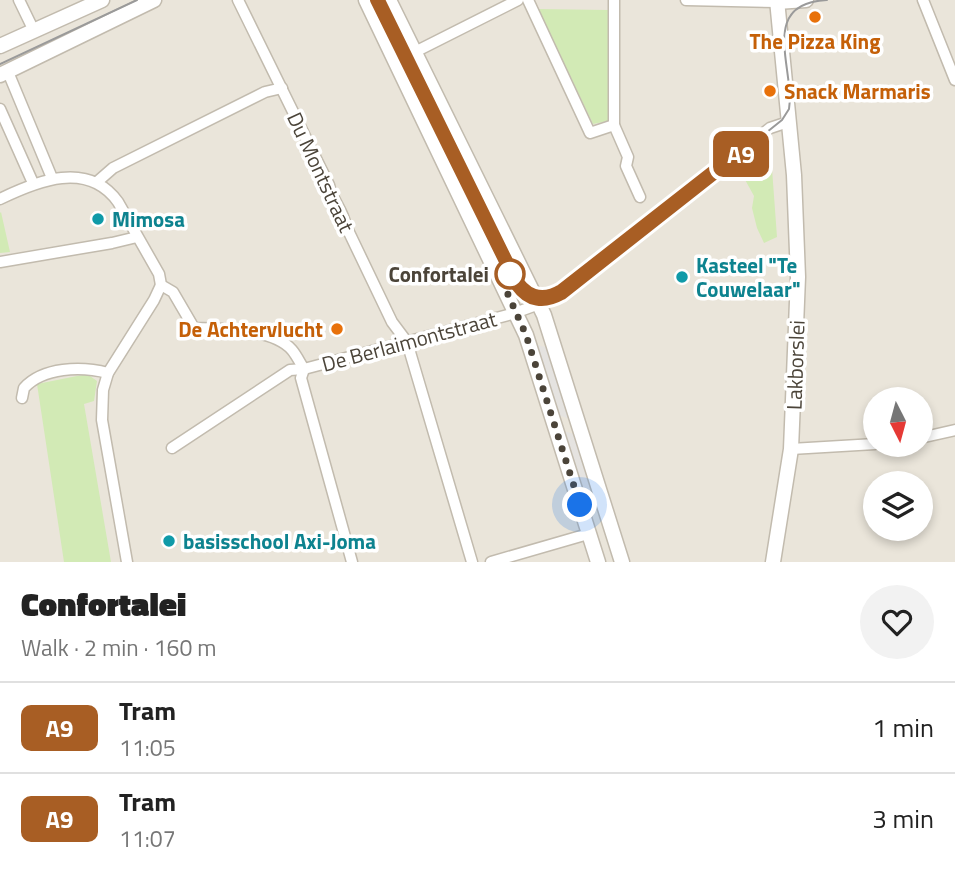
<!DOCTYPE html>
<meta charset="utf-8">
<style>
body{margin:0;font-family:"Titillium Web",sans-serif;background:#f2f2f2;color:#222;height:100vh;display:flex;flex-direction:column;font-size:26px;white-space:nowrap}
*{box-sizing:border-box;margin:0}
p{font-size:23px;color:#767676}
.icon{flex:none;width:38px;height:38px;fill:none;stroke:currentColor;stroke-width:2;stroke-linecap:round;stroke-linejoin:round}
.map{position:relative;height:562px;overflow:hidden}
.details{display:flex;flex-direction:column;background:#fff;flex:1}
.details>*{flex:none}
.badge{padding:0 14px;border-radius:10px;font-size:24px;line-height:46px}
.needle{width:46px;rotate:174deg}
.fabs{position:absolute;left:863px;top:387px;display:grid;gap:14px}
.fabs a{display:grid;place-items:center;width:70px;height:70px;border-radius:50%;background:#fff;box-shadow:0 4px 10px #0003;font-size:35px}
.you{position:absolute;width:35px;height:35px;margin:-18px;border:5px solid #fff;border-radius:50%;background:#1a73e8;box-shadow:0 0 0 10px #1a73e833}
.map>.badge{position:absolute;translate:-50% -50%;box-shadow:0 0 0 4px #fff}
.round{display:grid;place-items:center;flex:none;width:74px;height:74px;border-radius:37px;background:#f2f2f2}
.summary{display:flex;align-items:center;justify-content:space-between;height:119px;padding:0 21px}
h1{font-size:33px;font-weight:800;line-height:52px}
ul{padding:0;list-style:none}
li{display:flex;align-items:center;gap:21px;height:91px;padding:0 21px;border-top:2px solid #e0e0e0}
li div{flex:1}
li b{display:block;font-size:26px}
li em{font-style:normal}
li .badge{min-width:77px;font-weight:700;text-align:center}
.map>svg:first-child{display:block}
.residential{fill:#eae5da;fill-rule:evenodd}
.green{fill:#d2eab5}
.parking{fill:#e5e3e0}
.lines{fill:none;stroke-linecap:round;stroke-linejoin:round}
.minor-casing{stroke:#c2bbae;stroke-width:13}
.tertiary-casing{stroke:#c2bbae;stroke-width:17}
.minor{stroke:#fff;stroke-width:10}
.tertiary{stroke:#fff;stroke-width:14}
.tram{stroke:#9a9a9a;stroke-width:2}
.line-casing{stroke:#fff;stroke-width:16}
.line{stroke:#a85e24;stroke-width:10}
.walk{stroke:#4b4439;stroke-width:7;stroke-dasharray:0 12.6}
.food-dot{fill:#e8710a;stroke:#fff;stroke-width:2.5}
.culture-dot{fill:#0f9aa8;stroke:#fff;stroke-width:2.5}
.stop-dot{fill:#fff;stroke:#a85e24;stroke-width:3.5}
.labels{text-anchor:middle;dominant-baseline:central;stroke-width:7;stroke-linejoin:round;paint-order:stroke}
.food-label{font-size:21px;font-weight:bold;fill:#c56008;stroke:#fff}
.street-label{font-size:21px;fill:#4b4439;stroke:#fff}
.culture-label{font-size:21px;font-weight:bold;fill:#0d838f;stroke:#fff;text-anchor:start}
.stop-label{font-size:21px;font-weight:bold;fill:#4b4439;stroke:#fff;text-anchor:end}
</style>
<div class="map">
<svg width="955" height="562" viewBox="0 0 955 562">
<rect width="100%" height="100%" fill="#f6f3ec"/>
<path class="residential" d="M0,0H955V562H0ZM875,399H920V444H875ZM875,483H920V528H875Z"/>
<g class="green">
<path d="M538,9L608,10V121L593,124Z"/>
<path d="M405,64L483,225L481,226L402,65Z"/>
<path d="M770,141L777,237L764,243L757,228L752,208L754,196L743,176L734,169Z"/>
<path d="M1,212L10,252L0,253V213Z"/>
<path d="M87,374L97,381L94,401L84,404L111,562H64L37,384Z"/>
</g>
<g class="parking">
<path d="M534,344L549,348L572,420L556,414Z"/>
<path d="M560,430L577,435L597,500L581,497Z"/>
</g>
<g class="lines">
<defs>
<g id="minor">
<path d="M19,0L34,31"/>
<path d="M238,0L329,185C332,200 343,210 346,226L392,322L407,342L472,562"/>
<path d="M528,0L590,133L614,125"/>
<path d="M614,0V125L628,157L626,166L640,197"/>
<path d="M686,0L777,2"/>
<path d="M923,0L955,80"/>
<path d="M397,61L518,0"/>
<path d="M8,72L52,178"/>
<path d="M0,109L33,183"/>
<path d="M97,182L113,168L265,92L282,88"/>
<path d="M0,199C37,181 88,160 118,202L159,274L161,285L173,292L194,328C221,329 273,328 292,350C297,356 300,363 304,369"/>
<path d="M0,262L112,243L137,237"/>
<path d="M304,369L301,378L352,562"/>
<path d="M22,398L24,388C43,367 81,366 108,373"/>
<path d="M920,438L955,430"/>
<path d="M172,448L290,370L304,369L512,314L550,300L770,128L788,122"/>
<path d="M791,449L875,444"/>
<path d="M127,562L102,420L103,390L108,373L154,300L161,285"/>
<path d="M491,562L588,534"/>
</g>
<g id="tertiary">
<path d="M366,0L526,335L598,562"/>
<path d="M389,0L544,315L622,562"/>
<path d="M777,2L806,0"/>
<path d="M0,46L102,0"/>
<path d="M0,75L154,0"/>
<path d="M773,562L791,449L798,277L794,175L777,0"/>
</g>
</defs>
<use href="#minor" class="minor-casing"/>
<use href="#tertiary" class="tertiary-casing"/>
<use href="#minor" class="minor"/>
<use href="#tertiary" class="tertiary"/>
<g class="tram">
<path d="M376,0L516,286C528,303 544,306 562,295L782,120L789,109L790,99C789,57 764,3 827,0"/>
<path d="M0,64L137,0"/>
</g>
</g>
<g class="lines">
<defs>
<path id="line" d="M375,0L516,286C528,303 544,305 562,295L746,150L731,156L561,289C541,301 525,294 515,275L380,0"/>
</defs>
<use href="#line" class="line-casing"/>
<use href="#line" class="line"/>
<path class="walk" d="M510,274L502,281L526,335L580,505"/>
</g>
<g class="food-dot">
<circle cx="815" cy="17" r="7"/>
<circle cx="770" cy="91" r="7"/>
<circle cx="337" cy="329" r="7"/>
</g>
<g class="culture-dot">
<circle cx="98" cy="219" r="7"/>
<circle cx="682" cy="277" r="7"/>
<circle cx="169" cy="541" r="7"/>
</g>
<circle class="stop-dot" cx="510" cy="274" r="14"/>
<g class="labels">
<g class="food-label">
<text x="815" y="41">The Pizza King</text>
<text x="784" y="91" text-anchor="start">Snack Marmaris</text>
<text x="323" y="329" text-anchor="end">De Achtervlucht</text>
</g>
<g class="street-label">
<text transform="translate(321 172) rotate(65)">Du Montstraat</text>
<text transform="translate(409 341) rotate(-15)">De Berlaimontstraat</text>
<text transform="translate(795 365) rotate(-88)">Lakborslei</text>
</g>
<g class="culture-label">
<text x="112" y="219">Mimosa</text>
<text x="696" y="265">Kasteel "Te<tspan x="696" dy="24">Couwelaar"</tspan></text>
<text x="183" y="541">basisschool Axi-Joma</text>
</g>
<g class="stop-label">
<text x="489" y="274">Confortalei</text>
</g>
</g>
</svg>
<div class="fabs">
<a><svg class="needle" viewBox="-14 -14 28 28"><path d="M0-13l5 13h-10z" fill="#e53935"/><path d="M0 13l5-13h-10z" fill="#767676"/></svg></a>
<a><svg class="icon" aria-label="layers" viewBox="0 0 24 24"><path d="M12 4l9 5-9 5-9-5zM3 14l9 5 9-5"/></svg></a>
</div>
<div class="you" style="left:580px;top:505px"></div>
<b class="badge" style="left:741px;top:154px;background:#a85e24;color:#fff">A9</b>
</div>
<section class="details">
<div class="summary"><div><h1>Confortalei</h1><p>Walk · 2 min · 160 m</p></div><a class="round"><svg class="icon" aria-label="heart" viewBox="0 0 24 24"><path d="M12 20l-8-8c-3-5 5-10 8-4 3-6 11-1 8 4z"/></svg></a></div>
<ul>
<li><span class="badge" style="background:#a85e24;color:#fff">A9</span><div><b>Tram</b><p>11:05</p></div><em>1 min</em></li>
<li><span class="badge" style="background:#a85e24;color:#fff">A9</span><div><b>Tram</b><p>11:07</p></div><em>3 min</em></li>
</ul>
</section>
